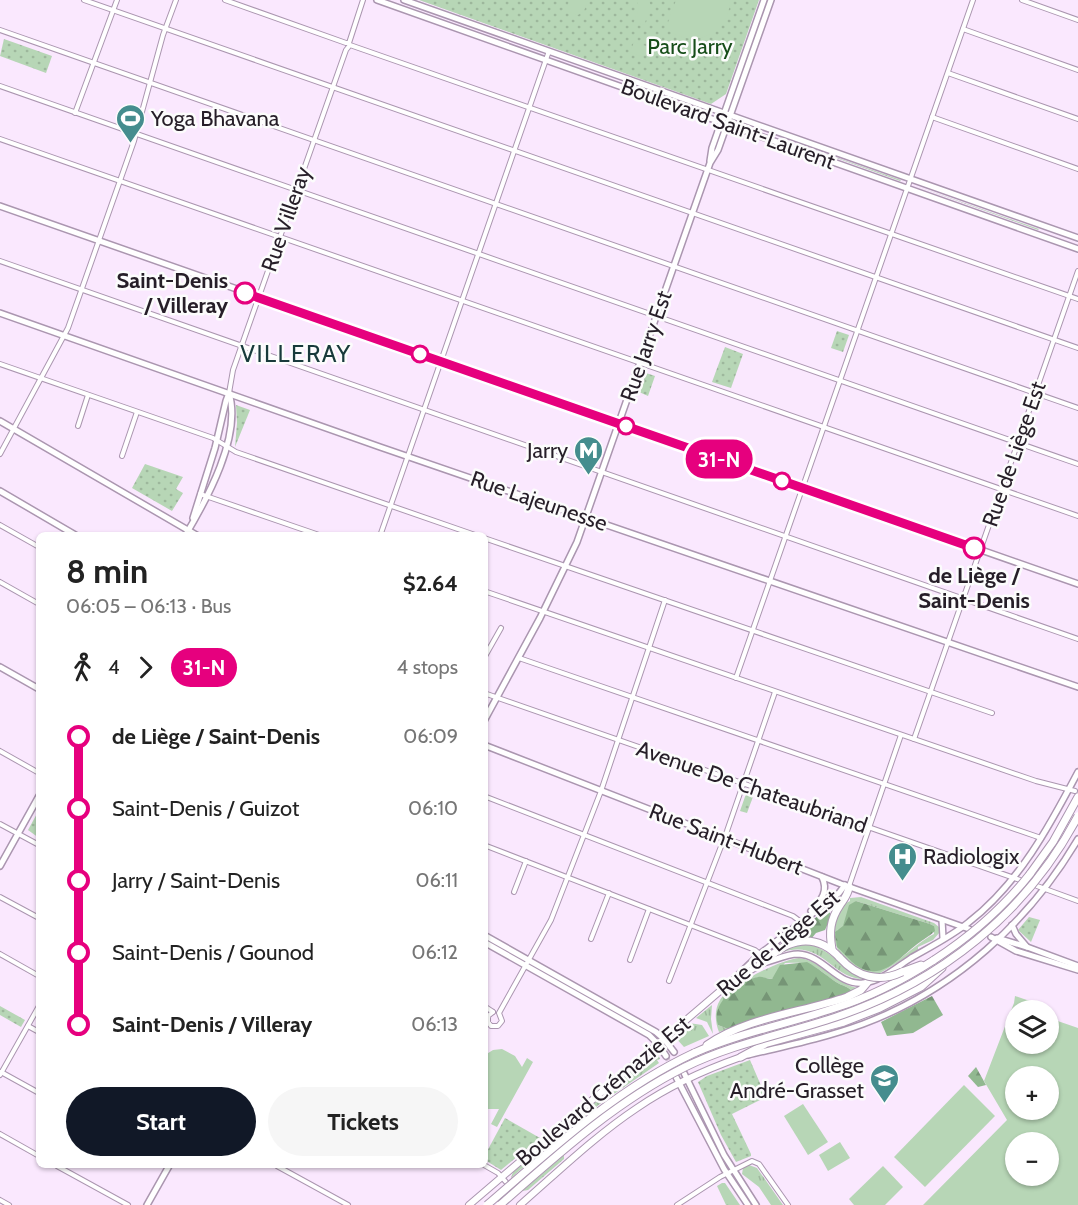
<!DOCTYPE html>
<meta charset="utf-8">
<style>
body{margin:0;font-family:Cabin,sans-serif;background:#f6f6f6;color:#222;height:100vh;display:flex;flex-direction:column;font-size:22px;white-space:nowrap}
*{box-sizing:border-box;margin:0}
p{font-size:20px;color:#767676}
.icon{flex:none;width:33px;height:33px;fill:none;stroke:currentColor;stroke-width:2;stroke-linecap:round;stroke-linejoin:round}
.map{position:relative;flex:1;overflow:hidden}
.details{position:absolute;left:36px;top:532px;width:452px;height:636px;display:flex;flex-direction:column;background:#fff;border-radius:9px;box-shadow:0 2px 4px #0004}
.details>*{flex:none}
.badge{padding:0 12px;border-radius:20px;font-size:21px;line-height:39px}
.buttons{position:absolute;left:1005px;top:1000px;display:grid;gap:12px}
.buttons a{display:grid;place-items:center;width:54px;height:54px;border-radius:50%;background:#fff;box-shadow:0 2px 4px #0004;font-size:30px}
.map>.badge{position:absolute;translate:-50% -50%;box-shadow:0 0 0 3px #fff}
.legs{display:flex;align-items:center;gap:9px;height:66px;padding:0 30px;font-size:20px}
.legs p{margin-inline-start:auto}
.headline{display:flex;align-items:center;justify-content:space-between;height:102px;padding:0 30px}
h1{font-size:33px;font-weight:700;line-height:45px}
.cta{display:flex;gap:12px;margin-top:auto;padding:12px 30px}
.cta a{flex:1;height:69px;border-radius:36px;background:#111827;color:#fff;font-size:24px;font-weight:700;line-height:69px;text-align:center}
.cta a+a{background:#f6f6f6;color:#222}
ul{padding:0 30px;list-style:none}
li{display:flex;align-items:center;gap:21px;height:72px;font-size:22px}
li i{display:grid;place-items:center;width:9px;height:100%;margin:0 8px;background:currentColor}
li i::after{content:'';width:15px;height:15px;margin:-8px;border:4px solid;border-radius:50%;background:#fff}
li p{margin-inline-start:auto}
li:first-child i{background:linear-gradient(#0000 50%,currentColor 0)}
li:last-child i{background:linear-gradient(currentColor 50%,#0000 0)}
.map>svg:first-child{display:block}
.grass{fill:url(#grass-tufts);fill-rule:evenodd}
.forest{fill:url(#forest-firs)}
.park{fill:url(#park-dots)}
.pitch{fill:#b7d6b6;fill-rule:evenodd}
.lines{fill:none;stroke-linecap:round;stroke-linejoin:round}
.secondary-tunnel{stroke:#d0c0d3;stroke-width:5;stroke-dasharray:5 2.5;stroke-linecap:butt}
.primary-tunnel{stroke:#d0c0d3;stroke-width:6;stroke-dasharray:6 3;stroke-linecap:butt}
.street-casing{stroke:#ab96b0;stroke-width:6}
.secondary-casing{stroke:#ab96b0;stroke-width:8}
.primary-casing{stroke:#ab96b0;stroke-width:8}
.highway-casing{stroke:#ab96b0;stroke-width:9}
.street{stroke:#fff;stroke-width:4}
.secondary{stroke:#fff;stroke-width:5}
.primary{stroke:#fff;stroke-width:6}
.highway{stroke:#fff;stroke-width:7}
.highway-bridge-casing{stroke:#ab96b0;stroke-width:9;stroke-linecap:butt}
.highway-bridge{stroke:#fff;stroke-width:7}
.line-1-casing{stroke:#fff;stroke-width:14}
.line-1{stroke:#e6007e;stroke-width:9}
.stop-1-dot{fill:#fff;stroke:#e6007e;stroke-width:3}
.labels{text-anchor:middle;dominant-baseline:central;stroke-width:5;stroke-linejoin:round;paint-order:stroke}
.park-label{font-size:22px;fill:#164d19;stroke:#fcfcfc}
.poi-label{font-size:22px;fill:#261e28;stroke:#fcfcfc;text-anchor:start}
.street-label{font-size:22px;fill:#261e28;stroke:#fcfcfc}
.stop-label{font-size:22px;font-weight:bold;fill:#261e28;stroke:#fcfcfc;text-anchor:end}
.neighbourhood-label{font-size:24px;letter-spacing:1.5px;fill:#183a3b;stroke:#fcfcfc}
</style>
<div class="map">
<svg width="1078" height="1205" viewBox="0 0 1078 1205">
<defs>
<pattern id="grass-tufts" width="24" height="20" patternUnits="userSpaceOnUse" patternTransform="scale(1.5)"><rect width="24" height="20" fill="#b7d6b6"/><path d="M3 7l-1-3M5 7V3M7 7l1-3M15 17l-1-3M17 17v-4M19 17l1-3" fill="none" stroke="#9db79c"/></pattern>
<pattern id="forest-firs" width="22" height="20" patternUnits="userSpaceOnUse" patternTransform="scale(1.5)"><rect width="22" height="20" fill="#91b890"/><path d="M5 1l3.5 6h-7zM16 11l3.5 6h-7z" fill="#769576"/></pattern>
<pattern id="park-dots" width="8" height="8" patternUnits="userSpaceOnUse" patternTransform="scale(1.5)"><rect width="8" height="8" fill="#b7d6b6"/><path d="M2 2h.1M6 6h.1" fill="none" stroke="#9db79c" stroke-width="1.8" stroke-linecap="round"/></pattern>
</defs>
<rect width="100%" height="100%" fill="#fae8fe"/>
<g class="grass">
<path d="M792,142L901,180L900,181Z"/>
<path d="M916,186L1039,229L1038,230Z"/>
<path d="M861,897L934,923L939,927L940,932L933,940L918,947V950L877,975C849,974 826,947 837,919C840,910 843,904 850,901V898ZM856,901L930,924L934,926V934C915,943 892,972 870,971L845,953L837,930L842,929Z"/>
<path d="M810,944C832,951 845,971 867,979C832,982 823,937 780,953L793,945Z"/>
<path d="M799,958C823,961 835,984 858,988L853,992C848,986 842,986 836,982C814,967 815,961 785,963L772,979L758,977L737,988L718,1025L728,1029L719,1032C715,1022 714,1010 720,1000C729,985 782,959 799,958Z"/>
<path d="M712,1005L711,1019L713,1034L707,1022L696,1018Z"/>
<path d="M689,1023L702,1025L709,1036L684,1047L674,1036Z"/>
<path d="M653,1053L658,1054L660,1059L657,1060L659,1063L614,1094L612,1086Z"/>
<path d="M601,1099L605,1100L561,1135C565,1124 590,1103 601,1099Z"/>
<path d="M551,1143L511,1178L513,1172L544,1145Z"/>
<path d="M564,1155V1159L528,1190L522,1191Z"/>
<path d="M749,1165L757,1168L783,1205H771L759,1187L742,1174L743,1168Z"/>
<path d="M722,1183H725L740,1205H726L717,1186Z"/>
</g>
<g class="forest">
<path d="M856,901L930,924L934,926L935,931C930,936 922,940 916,945C904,954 887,974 871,971C854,969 848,956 837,947L835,932L843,926L849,905Z"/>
<path d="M823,912H829L832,915L825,930L816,933L811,939L796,938L798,931Z"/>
<path d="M807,962C818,968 826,975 836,982C842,986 848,986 853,992L728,1029L718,1025C710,1003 739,981 758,977C763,976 767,979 772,979L780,965Z"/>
<path d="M932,996L943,1015L913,1033L887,1036L881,1022Z"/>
<path d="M976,1067L986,1085L978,1087L968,1076Z"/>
</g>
<g class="park">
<path d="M419,0H759L726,94L711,104Z"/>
<path d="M4,39L52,56L46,73L0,56Z"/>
<path d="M837,331L849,335L843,352L831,348Z"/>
<path d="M725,347L743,354L731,388L712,382Z"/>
<path d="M646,373L655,376L648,396L639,392Z"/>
<path d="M236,405L250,410L235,447L237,423Z"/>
<path d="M145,464L183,477L176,489L183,493L172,511L132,488Z"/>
<path d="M747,791L754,794L747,813L740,811Z"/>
<path d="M39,810V838L28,830Z"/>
<path d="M1029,917L1040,920L1031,942L1018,930Z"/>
<path d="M0,1006L25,1020L21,1027L0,1015Z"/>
<path d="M750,1060L766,1097L732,1114L751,1154V1156L736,1162L721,1135L698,1082L707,1076Z"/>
<path d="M505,1118L540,1138L501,1170L485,1160V1155Z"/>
</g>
<g class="pitch">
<path d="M569,0H588L584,11L578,15L567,11Z"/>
<path d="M637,0H649L651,7L644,25L634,22L639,8Z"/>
<path d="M676,0H730C730,34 691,51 666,28Z"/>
<path d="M634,42L646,46L642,57L630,52Z"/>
<path d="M1015,996L1050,1008L1049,1011H1016V1044H1048L1049,1018L1078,1028V1205H923L1007,1120L984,1081L1014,1003ZM1016,1077H1048V1110H1016ZM1016,1143H1048V1176H1016Z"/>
<path d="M502,1049L515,1056L522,1067L527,1058L533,1062L497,1127L491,1124L499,1109H485V1055L493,1050Z"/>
<path d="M964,1085L995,1116L925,1187L894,1157Z"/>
<path d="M803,1104L828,1142L808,1155L784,1116Z"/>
<path d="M840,1142L850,1158L828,1171L819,1155Z"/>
<path d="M883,1166L903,1187L885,1205H854L849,1199Z"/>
</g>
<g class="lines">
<path class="secondary-tunnel" d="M666,1056L676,1076"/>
<path class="primary-tunnel" d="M556,1139L568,1152"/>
<defs>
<g id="street">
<path d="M84,0L1078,348"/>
<path d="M225,0L346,43H349L363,0"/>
<path d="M1022,0L1078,20"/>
<path d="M963,29L1078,70"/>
<path d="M0,30L1078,408"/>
<path d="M948,73L1078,119"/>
<path d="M0,86L1078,464"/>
<path d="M75,113L117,0"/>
<path d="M932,117L1078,169"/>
<path d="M0,139L1078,516"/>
<path d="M0,261L1078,639"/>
<path d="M0,364L213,438L236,452L478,536"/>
<path d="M229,393L233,370L239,353L346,50L350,45L1078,299"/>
<path d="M78,426L88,395"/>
<path d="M0,454L68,328L134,141L163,35L176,0"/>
<path d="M122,456L137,412"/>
<path d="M200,494L322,536"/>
<path d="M0,525L39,547"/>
<path d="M380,536L549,51"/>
<path d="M484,538L992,713"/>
<path d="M0,582L39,604"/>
<path d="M484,591L1036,781L1075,791"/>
<path d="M484,658L501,628"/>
<path d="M519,658L1041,838"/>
<path d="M736,678L973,0"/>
<path d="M484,693L1020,880"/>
<path d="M914,739L1078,271"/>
<path d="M0,751L39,773"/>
<path d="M484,796L793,916L801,922"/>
<path d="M0,824L39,845"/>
<path d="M484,845L755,950L760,954"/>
<path d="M849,886L901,735"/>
<path d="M1037,886L1078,901"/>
<path d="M514,892L526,861"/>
<path d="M0,897L39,918"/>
<path d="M591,939L609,893"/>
<path d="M0,954L39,976"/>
<path d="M630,960L649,909"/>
<path d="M669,981L727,831L775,692"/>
<path d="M484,1006L493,1012"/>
<path d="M493,1012L488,1016V1022L491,1026H498L502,1021L499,1013L551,920L601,791L665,600"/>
<path d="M28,1026L39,1032"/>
<path d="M1,1072L39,1093"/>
<path d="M0,1075L39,1006"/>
<path d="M0,1134L39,1156"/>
<path d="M484,1165L498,1173L506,1182"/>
<path d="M57,1166L128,1205"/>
<path d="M277,1166L348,1205"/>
<path d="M0,1200L9,1205"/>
<path d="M677,1205L720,1177L752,1161L759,1164L788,1205"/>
</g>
<g id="secondary">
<path d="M377,0L1078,249"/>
<path d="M404,0L1078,238"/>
<path d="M710,161L712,148L764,0"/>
<path d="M0,206L1078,584"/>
<path d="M0,313L380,447L1078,687"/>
<path d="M0,421L198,536"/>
<path d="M0,491L77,536"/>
<path d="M193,518L215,448L226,401L229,393"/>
<path d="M185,536C207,499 242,436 229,393"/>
<path d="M0,667L39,689"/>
<path d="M484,721L540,618L577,542L710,163L718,150L771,0"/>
<path d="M484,745L841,884L969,929"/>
<path d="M0,866L39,796"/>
<path d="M811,911C821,900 829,892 822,877"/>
<path d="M942,920L943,938"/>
<path d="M1012,925L1016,934L1027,947"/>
<path d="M484,935L656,1032L664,1039L674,1052"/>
<path d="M991,937L1016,951L1078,970"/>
<path d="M997,938L1027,947L1078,966"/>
<path d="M484,942L649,1035L658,1044L666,1056"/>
<path d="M767,962C777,959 788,954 798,954C824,955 837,986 863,983C880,982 897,967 911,958C930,947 952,936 969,922C1019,883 1049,827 1078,772"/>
<path d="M736,977L760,954L839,893L845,885"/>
<path d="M748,1055C786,1046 825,1038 863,1024C954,990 1029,922 1078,839"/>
<path d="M684,1073L724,1155L756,1205"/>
<path d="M676,1077L724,1169L748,1205"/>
<path d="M147,1205L169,1166"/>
</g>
<g id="primary">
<path d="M603,1089L609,1097"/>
<path d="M469,1205L733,980L765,962"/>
<path d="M520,1205C558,1172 595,1136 637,1108C669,1086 704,1070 741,1057"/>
</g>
<g id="highway">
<path d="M1030,874L1053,842L1078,797"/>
<path d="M832,949C829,932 830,920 840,905C844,899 848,895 849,887"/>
<path d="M765,962C787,938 816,932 840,958"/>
<path d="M902,972L921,965"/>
<path d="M707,1045C747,1017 801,1013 847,997L861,990L867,983"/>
<path d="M694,1053C739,1033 788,1024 835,1008C870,997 903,980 934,960"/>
<path d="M741,1057L767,1043L844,1022L880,1008L921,987L942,968"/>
</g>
</defs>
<use href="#street" class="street-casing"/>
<use href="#secondary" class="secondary-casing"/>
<use href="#primary" class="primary-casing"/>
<use href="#highway" class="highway-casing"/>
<use href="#street" class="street"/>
<use href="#secondary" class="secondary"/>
<use href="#primary" class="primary"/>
<use href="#highway" class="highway"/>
<defs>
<g id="highway-bridge">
<path d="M840,958C857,977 879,983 902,972"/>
<path d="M934,960C971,936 1003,908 1030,874"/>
<path d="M487,1205C552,1149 615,1090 694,1053"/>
<path d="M500,1205C558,1154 615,1102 685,1067C734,1043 786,1034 836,1017C940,982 1027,913 1078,816"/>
</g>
</defs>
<use href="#highway-bridge" class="highway-bridge-casing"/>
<use href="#highway-bridge" class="highway-bridge"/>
</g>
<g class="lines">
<defs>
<path id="line-1" d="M245,293L974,548"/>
</defs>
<use href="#line-1" class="line-1-casing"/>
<use href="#line-1" class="line-1"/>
</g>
<defs>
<symbol id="stadium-pin" viewBox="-11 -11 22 30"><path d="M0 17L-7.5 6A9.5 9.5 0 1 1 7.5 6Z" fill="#458d8e" stroke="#fcfcfc"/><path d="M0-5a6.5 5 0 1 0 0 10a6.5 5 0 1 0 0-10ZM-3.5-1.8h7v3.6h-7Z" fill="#fff"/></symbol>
<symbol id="metro-pin" viewBox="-11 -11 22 30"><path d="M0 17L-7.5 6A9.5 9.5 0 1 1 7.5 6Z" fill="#458d8e" stroke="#fcfcfc"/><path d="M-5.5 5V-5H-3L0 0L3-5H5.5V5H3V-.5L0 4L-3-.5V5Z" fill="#fff"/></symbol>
<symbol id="hospital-pin" viewBox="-11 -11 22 30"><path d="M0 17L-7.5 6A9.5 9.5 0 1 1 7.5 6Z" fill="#458d8e" stroke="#fcfcfc"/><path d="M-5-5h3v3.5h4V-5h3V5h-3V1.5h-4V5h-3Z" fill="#fff"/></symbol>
<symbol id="university-pin" viewBox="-11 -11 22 30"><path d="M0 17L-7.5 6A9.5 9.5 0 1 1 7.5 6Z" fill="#458d8e" stroke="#fcfcfc"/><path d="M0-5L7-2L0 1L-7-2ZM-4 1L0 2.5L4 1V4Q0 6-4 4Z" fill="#fff"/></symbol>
</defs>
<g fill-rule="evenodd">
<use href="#stadium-pin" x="114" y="102" width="33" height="45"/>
<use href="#metro-pin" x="572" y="434" width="33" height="45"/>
<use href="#hospital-pin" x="886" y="840" width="33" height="45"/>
<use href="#university-pin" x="868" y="1062" width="33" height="45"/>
</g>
<g class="stop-1-dot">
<circle cx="245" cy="293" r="10"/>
<circle cx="420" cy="354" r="8"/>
<circle cx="626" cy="426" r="8"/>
<circle cx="782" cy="481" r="8"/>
<circle cx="974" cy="548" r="10"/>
</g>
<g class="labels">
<g class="park-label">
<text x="690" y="46">Parc Jarry</text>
</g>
<g class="poi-label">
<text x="151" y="118">Yoga Bhavana</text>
<text x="568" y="450" text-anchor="end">Jarry</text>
<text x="923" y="856">Radiologix</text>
<text x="864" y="1065" text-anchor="end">Collège<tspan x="864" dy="25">André-Grasset</tspan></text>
</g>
<g class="street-label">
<text transform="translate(728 124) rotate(20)">Boulevard Saint-Laurent</text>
<text transform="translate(286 219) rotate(-71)">Rue Villeray</text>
<text transform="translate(646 346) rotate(-71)">Rue Jarry Est</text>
<text transform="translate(1014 454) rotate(-71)">Rue de Liège Est</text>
<text transform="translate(539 501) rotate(19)">Rue Lajeunesse</text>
<text transform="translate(752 787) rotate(19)">Avenue De Chateaubriand</text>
<text transform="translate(726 839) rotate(21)">Rue Saint-Hubert</text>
<text transform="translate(778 943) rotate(-40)">Rue de Liège Est</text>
<text transform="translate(603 1091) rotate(-40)">Boulevard Crémazie Est</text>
</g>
<g class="stop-label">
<text x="228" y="280">Saint-Denis<tspan x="228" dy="25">/ Villeray</tspan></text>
<text x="974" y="575" text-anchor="middle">de Liège /<tspan x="974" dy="25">Saint-Denis</tspan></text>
</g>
<g class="neighbourhood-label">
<text x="296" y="353">VILLERAY</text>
</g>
</g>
</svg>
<div class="buttons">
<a><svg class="icon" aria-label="layers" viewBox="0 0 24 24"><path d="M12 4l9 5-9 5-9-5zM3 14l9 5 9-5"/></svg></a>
<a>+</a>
<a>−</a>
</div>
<b class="badge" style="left:719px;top:459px;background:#e6007e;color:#fff">31-N</b>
<section class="details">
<div class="headline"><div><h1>8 min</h1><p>06:05 – 06:13 · Bus</p></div><b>$2.64</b></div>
<div class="legs"><svg class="icon" aria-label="walk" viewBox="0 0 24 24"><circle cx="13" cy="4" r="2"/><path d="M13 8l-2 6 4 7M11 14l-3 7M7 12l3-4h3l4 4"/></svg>4<svg class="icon" aria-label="forward" viewBox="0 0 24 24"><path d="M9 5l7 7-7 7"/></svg><b class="badge" style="background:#e6007e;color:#fff">31-N</b><p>4 stops</p></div>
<ul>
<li><i style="color:#e6007e"></i><b>de Liège / Saint-Denis</b><p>06:09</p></li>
<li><i style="color:#e6007e"></i><span>Saint-Denis / Guizot</span><p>06:10</p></li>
<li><i style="color:#e6007e"></i><span>Jarry / Saint-Denis</span><p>06:11</p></li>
<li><i style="color:#e6007e"></i><span>Saint-Denis / Gounod</span><p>06:12</p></li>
<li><i style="color:#e6007e"></i><b>Saint-Denis / Villeray</b><p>06:13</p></li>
</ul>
<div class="cta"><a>Start</a><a>Tickets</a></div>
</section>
</div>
